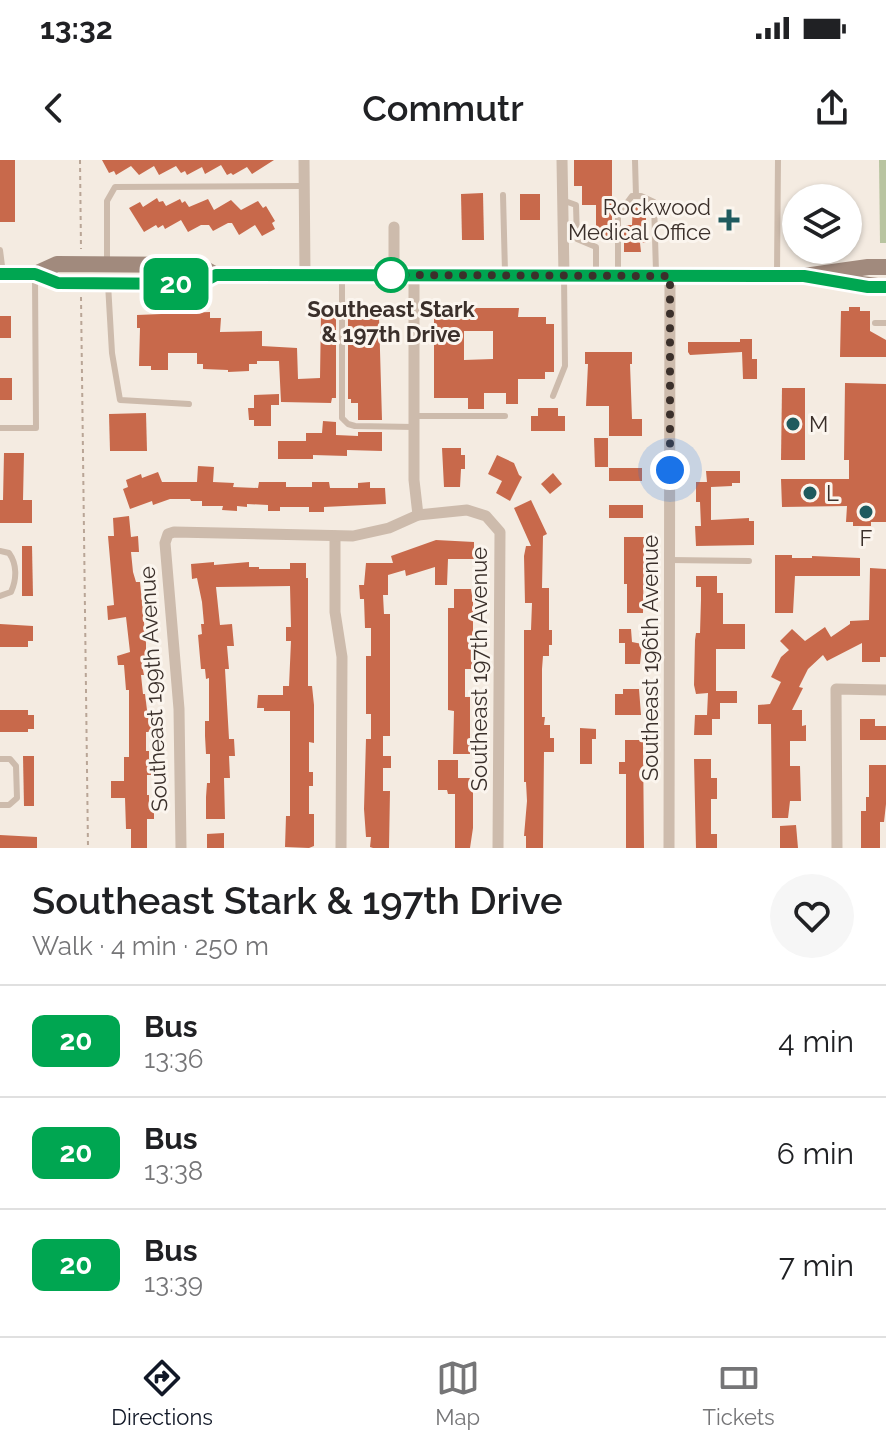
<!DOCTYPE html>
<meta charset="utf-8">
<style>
body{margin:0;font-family:Raleway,sans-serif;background:#f6f6f6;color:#202124;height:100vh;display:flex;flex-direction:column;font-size:30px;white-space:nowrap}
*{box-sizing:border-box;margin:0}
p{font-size:26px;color:#757577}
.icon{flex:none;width:44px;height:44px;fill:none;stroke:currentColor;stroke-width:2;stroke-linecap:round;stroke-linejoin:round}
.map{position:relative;height:688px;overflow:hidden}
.details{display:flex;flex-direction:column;background:#fff;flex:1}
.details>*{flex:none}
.badge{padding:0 16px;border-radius:12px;font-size:28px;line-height:52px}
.fabs{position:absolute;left:782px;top:24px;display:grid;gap:16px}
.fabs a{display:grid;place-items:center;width:80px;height:80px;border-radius:50%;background:#fff;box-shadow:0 2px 6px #0004;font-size:40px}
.you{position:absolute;width:40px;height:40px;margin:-20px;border:6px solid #fff;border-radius:50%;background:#1a73e8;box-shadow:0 0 0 12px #1a73e833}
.map>.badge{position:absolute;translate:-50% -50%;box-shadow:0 0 0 4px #fff}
.round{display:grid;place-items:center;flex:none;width:84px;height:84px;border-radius:42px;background:#f6f6f6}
.headline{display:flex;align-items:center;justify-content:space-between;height:136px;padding:0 32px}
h1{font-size:38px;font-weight:600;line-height:60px}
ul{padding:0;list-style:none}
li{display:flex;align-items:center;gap:24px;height:112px;padding:0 32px;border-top:2px solid #e0e0e0}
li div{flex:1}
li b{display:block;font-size:30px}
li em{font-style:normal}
li .badge{min-width:88px;font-weight:700;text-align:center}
.status{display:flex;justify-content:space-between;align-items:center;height:56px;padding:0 40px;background:#fff;direction:ltr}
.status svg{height:22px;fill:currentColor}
header{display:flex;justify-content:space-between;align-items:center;height:104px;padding:0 32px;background:#fff;font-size:36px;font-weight:600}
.tab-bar{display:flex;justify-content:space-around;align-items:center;height:112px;border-top:2px solid #e0e0e0;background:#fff;font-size:22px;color:#757577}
.tab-bar a{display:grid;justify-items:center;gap:4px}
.tab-bar .current{color:#111827}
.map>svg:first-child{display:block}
.green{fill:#b8c4a0}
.building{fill:#c8694b;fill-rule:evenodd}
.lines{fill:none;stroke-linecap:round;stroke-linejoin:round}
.path{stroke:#b9a596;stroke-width:2;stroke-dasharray:4 4;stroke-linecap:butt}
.service{stroke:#cdbbac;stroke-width:6}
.minor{stroke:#cdbbac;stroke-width:11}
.secondary{stroke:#a18a7d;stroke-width:16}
.line-casing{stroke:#fff;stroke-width:18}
.line{stroke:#00a651;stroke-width:12}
.walk{stroke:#3b302b;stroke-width:8;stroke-dasharray:0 14.4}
.poi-dot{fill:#1f5a5e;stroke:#fbf5ee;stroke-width:3}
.stop-dot{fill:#fff;stroke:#00a651;stroke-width:4}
.labels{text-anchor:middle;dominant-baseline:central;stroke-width:6;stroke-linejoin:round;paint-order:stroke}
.poi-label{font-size:22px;fill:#3b302b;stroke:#fbf5ee;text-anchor:start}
.stop-label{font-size:22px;font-weight:bold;fill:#3b302b;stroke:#fbf5ee}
.street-label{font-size:22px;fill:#3b302b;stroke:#fbf5ee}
</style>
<div class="status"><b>13:32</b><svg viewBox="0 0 49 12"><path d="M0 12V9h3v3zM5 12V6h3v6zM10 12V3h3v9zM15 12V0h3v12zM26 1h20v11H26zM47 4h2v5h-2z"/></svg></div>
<header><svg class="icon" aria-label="back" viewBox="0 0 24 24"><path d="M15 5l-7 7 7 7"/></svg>Commutr<svg class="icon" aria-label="share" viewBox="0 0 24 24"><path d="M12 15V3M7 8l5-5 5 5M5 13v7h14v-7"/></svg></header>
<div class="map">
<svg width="886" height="688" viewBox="0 0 886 688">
<rect width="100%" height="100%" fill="#f4ebe1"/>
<path class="green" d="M879,0H886V83H880Z"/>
<g class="building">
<rect x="0" y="0" width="15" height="62"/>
<path d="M102,0H274L252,14L247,7L233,15L231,13L227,15L221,5L205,14L202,7L187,15L185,11L181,13L176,6L159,15L154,6L139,15L131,6L116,15L114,11L109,13Z"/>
<path d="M574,0H612V78H596V45H582V26H574Z"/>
<path d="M483,33L484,80H462L461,34Z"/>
<rect x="520" y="34" width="20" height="26"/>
<path d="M157,38L159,42L163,41L166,46L180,39L182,43L185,41L189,47L208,39L214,50L231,40L241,50L258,41L263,48L266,46L275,61L272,63L275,69L262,76L255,65L239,75L232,63H228L213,71L209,65H201L188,72L181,60L165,69L163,65L158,68L156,65L144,72L129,48L140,42L143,47Z"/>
<path d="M633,45H646V83H640L641,92H624V65H632Z"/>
<path d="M849,147H860V151H870V171L886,180V197H840L841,151H849Z"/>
<path d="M434,148H519L518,157H546V164H554V212H545V219H518V244H506V233H484V249H468V238H434ZM464,171H493V199L464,200Z"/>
<path d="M210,152V158H221L220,172L262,171V186L297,188L298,219L320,218L321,154H333L336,157V238H332L331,243L281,242L279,201H257V204H249V211L228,212V210L203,209V204H197V193H168V210H151V206H139L140,168H137V155Z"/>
<rect x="0" y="156" width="11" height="22"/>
<path d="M379,156L382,260H358V243H351V239H348V157Z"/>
<path d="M740,179H752V199H757V219H743L742,192L690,195L688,192V182H740Z"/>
<path d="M585,192H632V204H630L632,259H642V276H609V246H586L588,204H585Z"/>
<rect x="0" y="218" width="12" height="22"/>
<path d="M845,223L886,224V362H871V366H853V362H846L847,346L782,347L781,319H849V300H844Z"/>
<path d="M782,228H805V300H781Z"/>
<path d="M279,234V245H271V266H254V260H249L248,248H254V235Z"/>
<path d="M538,248H558V256H565V271H531V256H538Z"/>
<path d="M146,253L147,291H110L109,254Z"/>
<path d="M323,261L336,262V275L358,276V272H382V291L347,290V296L313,295V299H278V281H306V273H322Z"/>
<path d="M594,278H608V307H595Z"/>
<path d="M442,288H461V295H465V309H461L460,327H444Z"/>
<path d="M4,293H24L23,340H32V363H0V340H3Z"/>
<path d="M497,295L514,303L519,315L522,317L510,341L496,333L502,321L488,314Z"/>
<path d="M198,306L214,307L213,322L234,323L233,327L258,328L259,322H286V327H312V322H329L330,328H358V323L370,322V328H385L386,344L324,347V352H309V347H280V351H268V345L247,344V347L237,346V351L222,350L223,346H202V341H191L190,339H170L153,345L152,341L130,349L123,329L128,327L126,320L141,314L142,318L158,312L162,322H197Z"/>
<rect x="609" y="308" width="33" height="13"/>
<path d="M706,311H740V323H732V326L711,327V360L749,358V361H754V385L696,386L695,366H701L700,342H696V322H707Z"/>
<path d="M553,313L562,324L550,334L541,324Z"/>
<path d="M531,340L547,374L543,376L542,428H549V470H552V485H549V496H543L542,509V557H545L544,565H550V578H554V592H544L543,688H526V676H524L527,641L526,622H524V470H531L532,443H525L524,396L526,386H531L514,348Z"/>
<rect x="609" y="345" width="34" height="13"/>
<path d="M129,356L131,377L138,376L139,392H131L133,412L136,422H140L146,483V505H142L144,515H141L143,534H145L148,558H152V572H146V591H149V599H154V615H147V635H149V644H154V659H147V688H131V669H126L125,638H111V621H124V597H129V530H126L124,505H118L117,496L130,492L126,457L108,460L107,446L114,445L108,376H114L113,358Z"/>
<path d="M624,377H644L643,453H627V424H624Z"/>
<path d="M436,380L474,382V399H448L447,425H435V407L406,416L405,410L388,415V435H383L384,454H390V576H383V596H391V608H383V631H390L389,688H373L370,687L371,677H366L364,649L366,579H371V554H366V496H371V468H365L364,439H360L359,425H364L366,403H393L391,396Z"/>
<path d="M22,386H32L33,436H22Z"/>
<path d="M775,395H792V398H812V396L860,398V416H795L793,453H775Z"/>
<path d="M214,402V405L249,402V407H259V409H290V403H306V418H308V526H312L314,545V583L309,582V612H313V626H309V654H314V686L309,688L285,687L286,656H290V551H264V548H257L258,535H283V526H289L291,481H286V467H291L290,426L216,427L220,465L232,464L234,486H227L229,509H225L229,579H234L235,596H229L230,618H224L225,659H206V637L207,623H210V594H206L205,576V561H209V518L206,519L205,509H201L198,475L202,474L201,464H204L202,442L197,418L192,419L191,404Z"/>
<path d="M870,408L886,409V497H880V502H862V483L827,501L823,495L808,509L799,527L803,528L792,550H802V566L806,565V581H790V606H800L801,641H790L788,658H772L771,564H758V545L770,544L781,522L771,517L781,497L789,490L780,481L792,469L805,481L825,467L831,477L850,464V461L869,460Z"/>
<path d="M696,416H717V433H723V464H745V489H716V531H737V543H720V559H712V575H694L695,555H707L708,533L696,534L694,525L695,480L696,473H700L701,440V427H696Z"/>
<path d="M454,429H471L473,442V509H465V537H470V594H453L454,551L448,550V448H454Z"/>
<path d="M0,464L33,466V481H28V487H0Z"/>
<path d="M619,469H631L632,482L642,484L640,504H625V483H619Z"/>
<path d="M623,529H639L641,555H615V534H623Z"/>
<path d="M0,550H28V555H34V569H28V572H0Z"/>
<path d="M860,559H875V566H886V580H860Z"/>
<path d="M580,568L596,569V579H592V604H580Z"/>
<path d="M625,580H643L644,688H626V614H619V602H625Z"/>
<path d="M23,596H34V646H24Z"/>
<path d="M694,599H711V618H717V639H711V674H717V688H696Z"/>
<path d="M438,600H458V618H473V668L470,688H455V634H448L447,630H438Z"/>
<path d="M869,605H886V644L884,662H880V688H861V651H866V637H869Z"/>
<path d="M796,665L798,688H780V666Z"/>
<path d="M224,673V688H207V674Z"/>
<path d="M0,675L37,677V688H0Z"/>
</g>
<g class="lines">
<g class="path">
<path d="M80,0L81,89"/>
<path d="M81,137L88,688"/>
</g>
<g class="service">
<path d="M635,0L636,36"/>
<path d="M503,35L505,112"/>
<path d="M562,40L576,45L577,79L596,87V112"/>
<path d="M0,90L3,114"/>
<path d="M107,104V41L115,27L304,26"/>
<path d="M777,113L778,0"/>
<path d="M618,115V55L632,36H641L654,42L656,112"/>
<path d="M342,119V258L348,264L355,266L414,267"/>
<path d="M108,124L112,193L120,240L189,244"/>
<path d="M875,163H886"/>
<path d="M553,236L565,206L564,116"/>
<path d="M414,256H505"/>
<path d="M0,268H36L35,118"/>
<path d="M0,391L9,393C17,404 17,419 11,432L0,436"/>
<path d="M670,400L749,401"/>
<path d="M0,599H10L16,606L17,638L9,645H0"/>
</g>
<g class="minor">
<path d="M304,0L305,115"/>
<path d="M562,0L564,116"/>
<path d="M394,115V67"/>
<path d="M414,115V320L418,355"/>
<path d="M335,376V452L342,497L341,688"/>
<path d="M181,688L179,549L165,383L168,374L174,372L353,376L389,368L418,355L467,350L486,356L500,372L498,688"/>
<path d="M669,688L670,116"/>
<path d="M837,688L836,529L886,530"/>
</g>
<g class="secondary">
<path d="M0,114H35L58,123L199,124L216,115L804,116L868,107H886"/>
<path d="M35,114L57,104L198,105L216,115"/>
<path d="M822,119L886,127"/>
</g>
</g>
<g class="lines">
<defs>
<path id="line" d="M0,114H35L58,123L199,124L216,115L804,116L868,127H886"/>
</defs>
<use href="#line" class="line-casing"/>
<use href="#line" class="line"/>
<path class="walk" d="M391,115L670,116V310"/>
</g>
<g class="poi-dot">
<path d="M725 48h8v8h8v8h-8v8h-8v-8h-8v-8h8z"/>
<circle cx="793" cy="264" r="8"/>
<circle cx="810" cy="333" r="8"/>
<circle cx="866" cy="352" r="8"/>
</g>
<circle class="stop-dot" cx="391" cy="115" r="16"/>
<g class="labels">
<g class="poi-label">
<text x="711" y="47" text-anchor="end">Rockwood<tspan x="711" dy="25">Medical Office</tspan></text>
<text x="809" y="264">M</text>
<text x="826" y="333">L</text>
<text x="866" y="378" text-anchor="middle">F</text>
</g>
<g class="stop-label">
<text x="391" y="149">Southeast Stark<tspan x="391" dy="25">&amp; 197th Drive</tspan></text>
</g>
<g class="street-label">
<text transform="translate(650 498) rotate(-90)">Southeast 196th Avenue</text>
<text transform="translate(479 509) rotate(-90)">Southeast 197th Avenue</text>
<text transform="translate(153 529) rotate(-93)">Southeast 199th Avenue</text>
</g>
</g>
</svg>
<div class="fabs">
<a><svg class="icon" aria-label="layers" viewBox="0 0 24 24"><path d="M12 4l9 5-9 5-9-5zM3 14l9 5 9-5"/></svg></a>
</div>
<div class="you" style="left:670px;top:310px"></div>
<b class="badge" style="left:176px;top:124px;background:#00a651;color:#fff">20</b>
</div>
<section class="details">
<div class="headline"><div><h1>Southeast Stark &amp; 197th Drive</h1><p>Walk · 4 min · 250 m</p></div><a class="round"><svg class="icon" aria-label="heart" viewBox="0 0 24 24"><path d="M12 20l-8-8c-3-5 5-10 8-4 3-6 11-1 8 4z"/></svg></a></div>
<ul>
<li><span class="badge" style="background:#00a651;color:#fff">20</span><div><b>Bus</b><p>13:36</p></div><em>4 min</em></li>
<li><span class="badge" style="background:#00a651;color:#fff">20</span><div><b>Bus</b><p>13:38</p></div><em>6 min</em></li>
<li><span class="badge" style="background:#00a651;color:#fff">20</span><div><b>Bus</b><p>13:39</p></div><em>7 min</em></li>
</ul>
</section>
<nav class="tab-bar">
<a class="current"><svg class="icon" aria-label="directions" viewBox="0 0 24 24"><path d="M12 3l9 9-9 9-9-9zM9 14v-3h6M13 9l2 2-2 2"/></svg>Directions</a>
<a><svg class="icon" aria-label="map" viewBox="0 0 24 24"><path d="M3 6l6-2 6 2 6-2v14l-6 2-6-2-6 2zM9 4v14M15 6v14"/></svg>Map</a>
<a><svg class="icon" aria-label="tickets" viewBox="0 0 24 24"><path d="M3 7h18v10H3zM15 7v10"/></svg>Tickets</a>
</nav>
